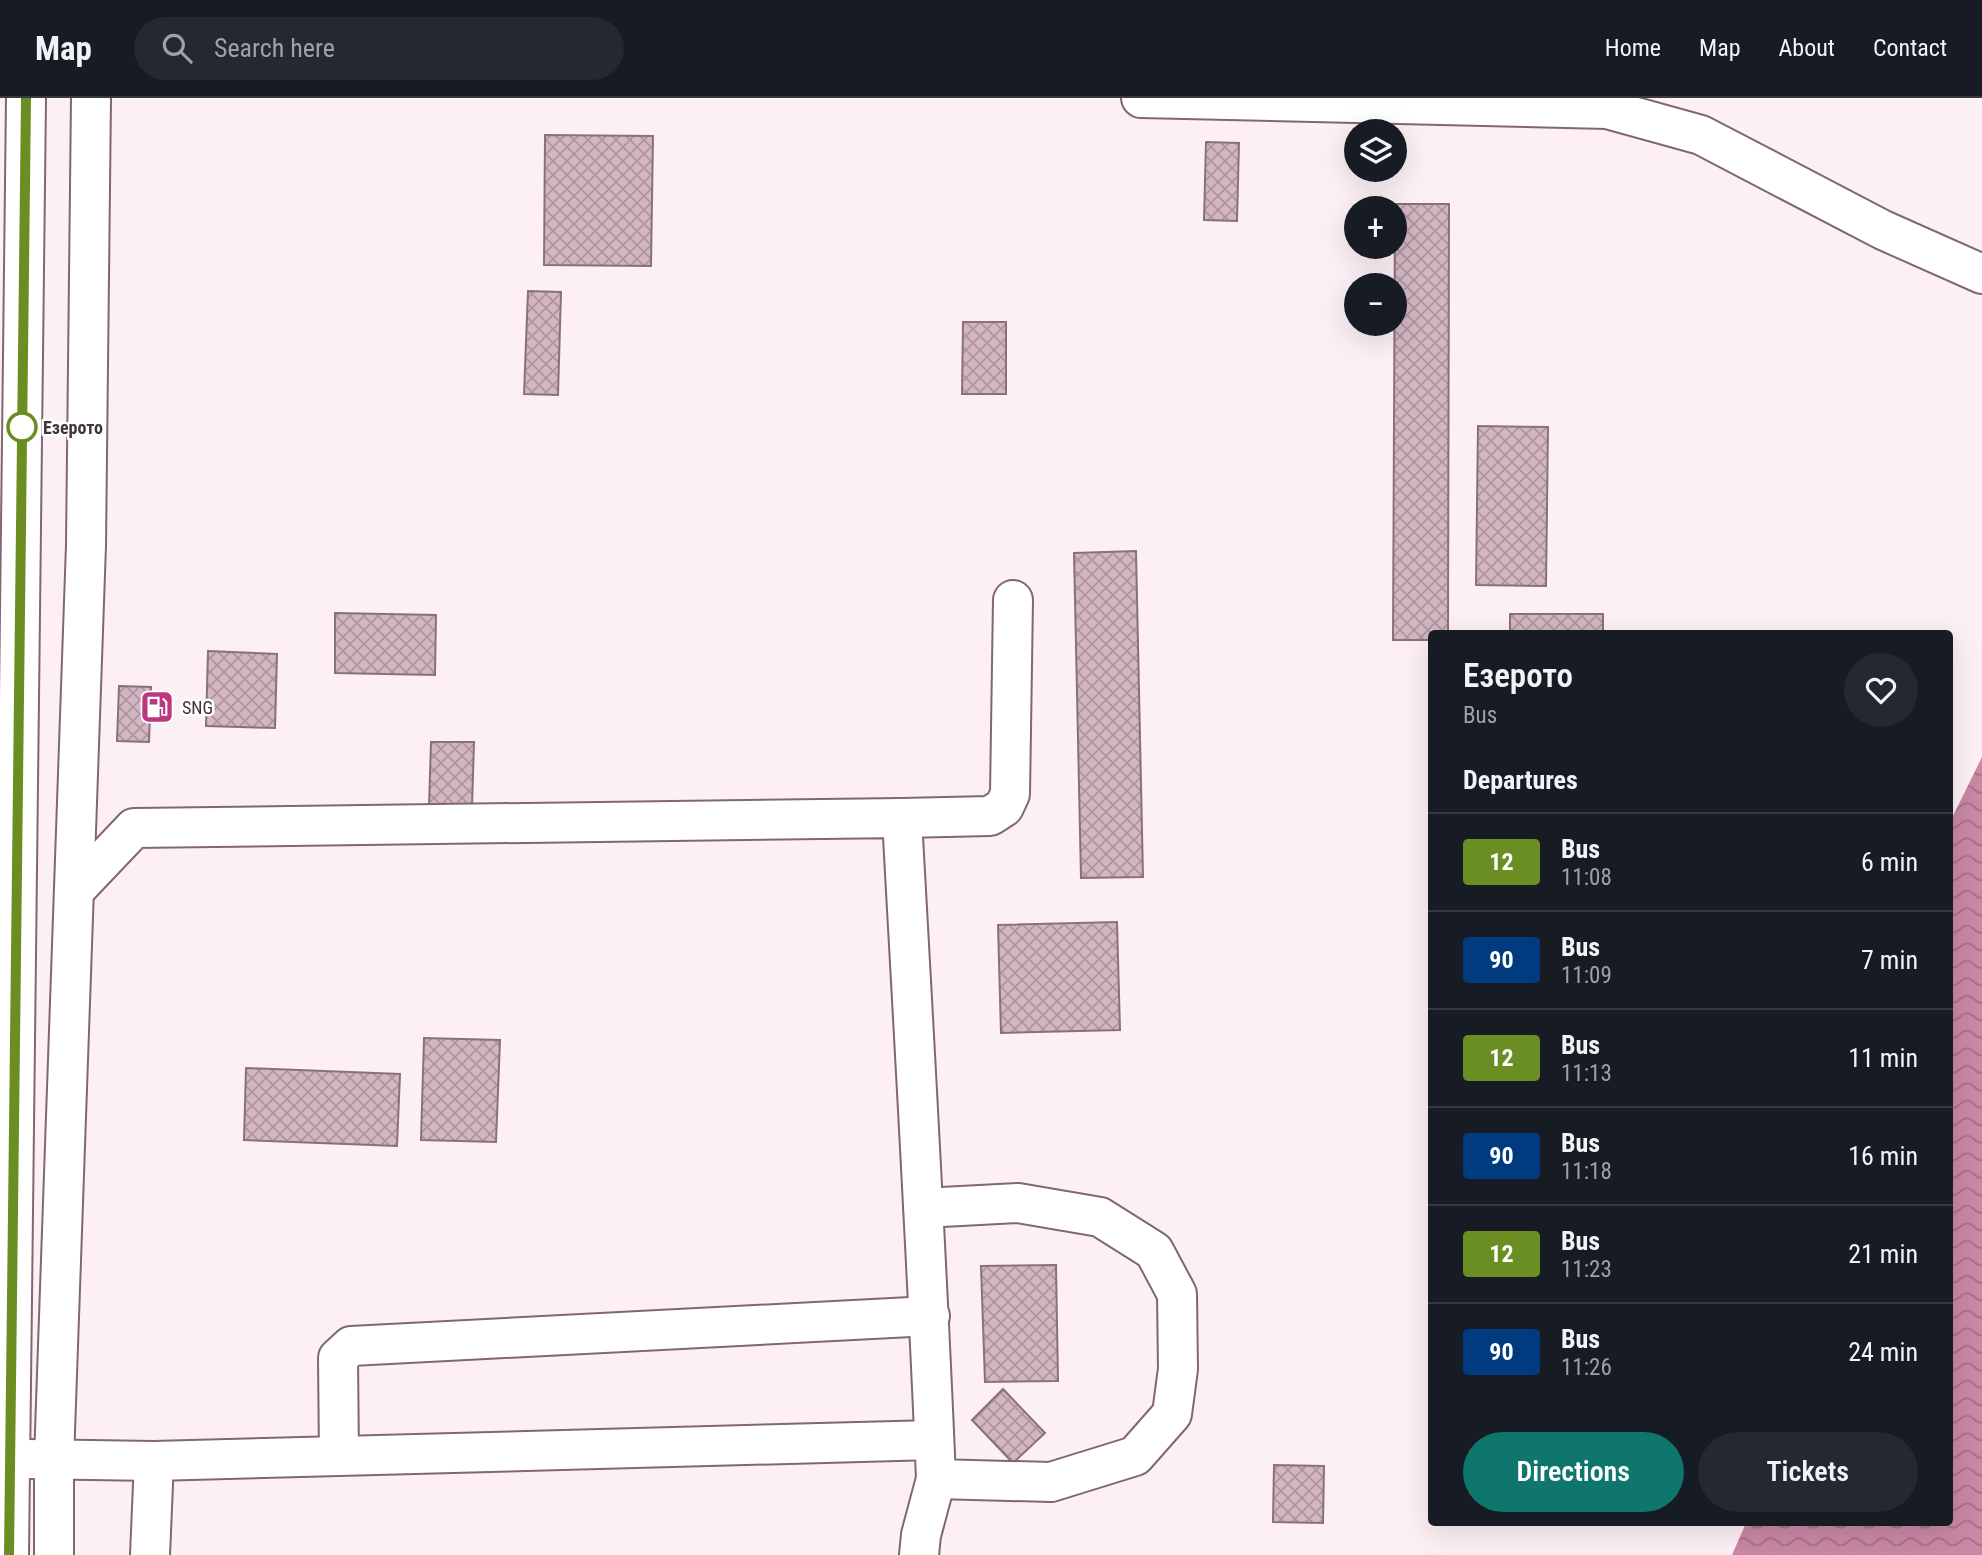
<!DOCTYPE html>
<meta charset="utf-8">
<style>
body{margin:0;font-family:"Roboto Condensed",sans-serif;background:#242831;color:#f1f3f6;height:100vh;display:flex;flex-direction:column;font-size:26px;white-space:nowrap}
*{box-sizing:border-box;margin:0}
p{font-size:23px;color:#9ea1a6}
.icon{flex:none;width:38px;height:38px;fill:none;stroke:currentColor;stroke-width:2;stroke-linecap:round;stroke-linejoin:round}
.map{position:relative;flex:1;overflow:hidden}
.panel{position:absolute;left:1428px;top:532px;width:525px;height:896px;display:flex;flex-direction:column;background:#171b24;border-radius:7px;box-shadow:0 7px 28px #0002}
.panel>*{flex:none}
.badge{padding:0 14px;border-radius:5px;font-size:24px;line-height:46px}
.tools{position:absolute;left:1344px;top:21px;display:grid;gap:14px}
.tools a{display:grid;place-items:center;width:63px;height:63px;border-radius:50%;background:#171b24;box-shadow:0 7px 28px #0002;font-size:35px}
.map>.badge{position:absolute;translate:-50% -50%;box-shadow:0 0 0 4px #fff}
h2{padding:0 35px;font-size:26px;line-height:63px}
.round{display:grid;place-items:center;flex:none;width:74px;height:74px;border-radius:37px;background:#242831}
.overview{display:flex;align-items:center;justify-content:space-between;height:119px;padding:0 35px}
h1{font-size:33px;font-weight:600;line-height:52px}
.action{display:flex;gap:14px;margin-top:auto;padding:14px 35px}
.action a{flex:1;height:80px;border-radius:42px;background:#0f766e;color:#fff;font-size:28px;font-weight:600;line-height:80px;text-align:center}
.action a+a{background:#242831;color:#f1f3f6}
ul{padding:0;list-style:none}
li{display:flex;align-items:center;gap:21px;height:98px;padding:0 35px;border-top:2px solid #363941}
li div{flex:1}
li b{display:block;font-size:26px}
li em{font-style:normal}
li .badge{min-width:77px;font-weight:700;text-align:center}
header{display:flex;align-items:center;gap:42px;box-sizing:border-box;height:98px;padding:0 35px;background:#171b24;border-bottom:2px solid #363941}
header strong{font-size:33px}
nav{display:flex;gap:38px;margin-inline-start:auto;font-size:24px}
.search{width:490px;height:63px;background:#242831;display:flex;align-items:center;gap:18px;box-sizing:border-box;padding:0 24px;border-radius:38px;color:#9ea1a6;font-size:26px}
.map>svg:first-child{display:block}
.water{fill:url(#water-waves)}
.building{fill:url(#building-cross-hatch);stroke:#89707a;stroke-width:2}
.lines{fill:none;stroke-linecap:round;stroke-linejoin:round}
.minor-casing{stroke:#816772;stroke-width:42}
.major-casing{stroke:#816772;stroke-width:42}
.minor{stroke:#fff;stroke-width:38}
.major{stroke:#fff;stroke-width:38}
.line-casing{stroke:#fff;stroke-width:16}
.line{stroke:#6b8e23;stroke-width:10}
.stop-dot{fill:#fff;stroke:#6b8e23;stroke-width:3.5}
.labels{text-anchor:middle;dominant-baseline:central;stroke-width:5;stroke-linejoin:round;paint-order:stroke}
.stop-label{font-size:18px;font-weight:bold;fill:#41353a;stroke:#fff;text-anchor:start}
.poi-label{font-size:18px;fill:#41353a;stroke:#fff;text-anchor:start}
</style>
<header>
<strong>Map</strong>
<div class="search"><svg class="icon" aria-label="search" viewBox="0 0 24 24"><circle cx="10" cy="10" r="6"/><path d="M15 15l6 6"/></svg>Search here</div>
<nav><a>Home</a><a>Map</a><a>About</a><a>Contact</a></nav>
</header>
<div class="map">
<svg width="1982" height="1457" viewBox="0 0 1982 1457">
<defs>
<pattern id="water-waves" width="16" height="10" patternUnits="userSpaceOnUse" patternTransform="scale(1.75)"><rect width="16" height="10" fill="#c988a4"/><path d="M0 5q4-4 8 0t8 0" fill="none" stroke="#a57087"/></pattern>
<pattern id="building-cross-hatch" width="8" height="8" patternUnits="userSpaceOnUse" patternTransform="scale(1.75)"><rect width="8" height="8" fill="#d3b6c2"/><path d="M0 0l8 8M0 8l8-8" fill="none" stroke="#ad959f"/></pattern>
</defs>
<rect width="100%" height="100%" fill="#fdf0f5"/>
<path class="water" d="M1982,659V1457H1732L1746,1425L1950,1424V724Z"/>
<g class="building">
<path d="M545,37L653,38L651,168L544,167Z"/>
<path d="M1206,44L1239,45L1237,123L1204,122Z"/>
<path d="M1395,106H1449L1448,536H1432V542H1393Z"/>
<path d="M528,193L561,194L558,297L524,296Z"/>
<path d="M963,224H1006V296H962Z"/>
<path d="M1478,328L1548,329L1546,488L1476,487Z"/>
<path d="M1136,453L1143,779L1081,780L1074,455Z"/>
<path d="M335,515L436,517L435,577L335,575Z"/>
<rect x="1510" y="516" width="93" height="20"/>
<path d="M208,553L277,556L275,630L206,628Z"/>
<path d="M119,588L151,589L149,644L117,643Z"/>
<path d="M431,644H474L472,710L429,709Z"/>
<path d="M1117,824L1120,932L1001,935L998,827Z"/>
<path d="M424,940L500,942L496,1044L421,1042Z"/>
<path d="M246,970L400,976L397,1048L244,1042Z"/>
<path d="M1056,1167L1058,1283L985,1284L981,1168Z"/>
<path d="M1003,1291L1045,1335L1013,1365L972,1322Z"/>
<path d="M1274,1367L1324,1368L1323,1425L1273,1424Z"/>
</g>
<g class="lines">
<defs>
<g id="minor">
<path d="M1141,0L1607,11L1701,37L1883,132L1982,176"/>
<path d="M902,720L990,718L1004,709L1010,696L1013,502"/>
<path d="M76,791L134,730L902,720C914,940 927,1160 936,1381L1051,1384L1135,1358L1172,1316L1178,1271L1177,1196L1154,1153L1100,1119L1018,1105L923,1110"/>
<path d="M339,1358L338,1260L351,1248L930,1218"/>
<path d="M27,1361L154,1363L934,1342"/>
<path d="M54,1457V1362L86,447L91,0"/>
<path d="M150,1457L154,1363"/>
<path d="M919,1457L921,1437L936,1381"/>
</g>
<path id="major" d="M9,1457L26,0"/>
</defs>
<use href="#minor" class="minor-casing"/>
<use href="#major" class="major-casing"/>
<use href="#minor" class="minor"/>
<use href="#major" class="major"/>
</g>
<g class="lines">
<defs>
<path id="line" d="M9,1457L26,0"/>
</defs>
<use href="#line" class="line-casing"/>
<use href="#line" class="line"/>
</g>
<defs>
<symbol id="fuel-square" viewBox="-11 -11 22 22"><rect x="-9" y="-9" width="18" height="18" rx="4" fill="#bb377e" stroke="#fff"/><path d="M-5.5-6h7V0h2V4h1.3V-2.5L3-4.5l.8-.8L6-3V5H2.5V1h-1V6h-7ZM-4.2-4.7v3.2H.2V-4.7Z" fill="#fff"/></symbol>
</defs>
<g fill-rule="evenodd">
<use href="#fuel-square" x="138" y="590" width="38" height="38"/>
</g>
<circle class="stop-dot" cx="22" cy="329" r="14"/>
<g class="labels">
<g class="stop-label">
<text x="43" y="329">Езерото</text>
</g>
<g class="poi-label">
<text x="182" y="609">SNG</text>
</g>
</g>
</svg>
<div class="tools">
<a><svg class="icon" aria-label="layers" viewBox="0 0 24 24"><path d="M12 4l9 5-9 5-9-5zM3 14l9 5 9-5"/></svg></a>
<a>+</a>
<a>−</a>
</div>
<section class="panel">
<div class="overview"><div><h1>Езерото</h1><p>Bus</p></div><a class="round"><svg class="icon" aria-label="heart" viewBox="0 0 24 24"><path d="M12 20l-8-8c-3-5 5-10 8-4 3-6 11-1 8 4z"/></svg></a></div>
<h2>Departures</h2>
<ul>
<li><span class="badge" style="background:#6b8e23;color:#fff">12</span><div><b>Bus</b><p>11:08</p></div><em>6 min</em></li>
<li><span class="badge" style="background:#003b80;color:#fff">90</span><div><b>Bus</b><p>11:09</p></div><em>7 min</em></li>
<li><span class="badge" style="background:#6b8e23;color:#fff">12</span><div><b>Bus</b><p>11:13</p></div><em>11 min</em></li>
<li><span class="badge" style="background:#003b80;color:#fff">90</span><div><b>Bus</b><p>11:18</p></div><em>16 min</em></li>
<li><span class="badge" style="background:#6b8e23;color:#fff">12</span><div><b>Bus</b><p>11:23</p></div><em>21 min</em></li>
<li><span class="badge" style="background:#003b80;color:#fff">90</span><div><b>Bus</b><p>11:26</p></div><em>24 min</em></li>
</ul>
<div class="action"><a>Directions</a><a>Tickets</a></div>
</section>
</div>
